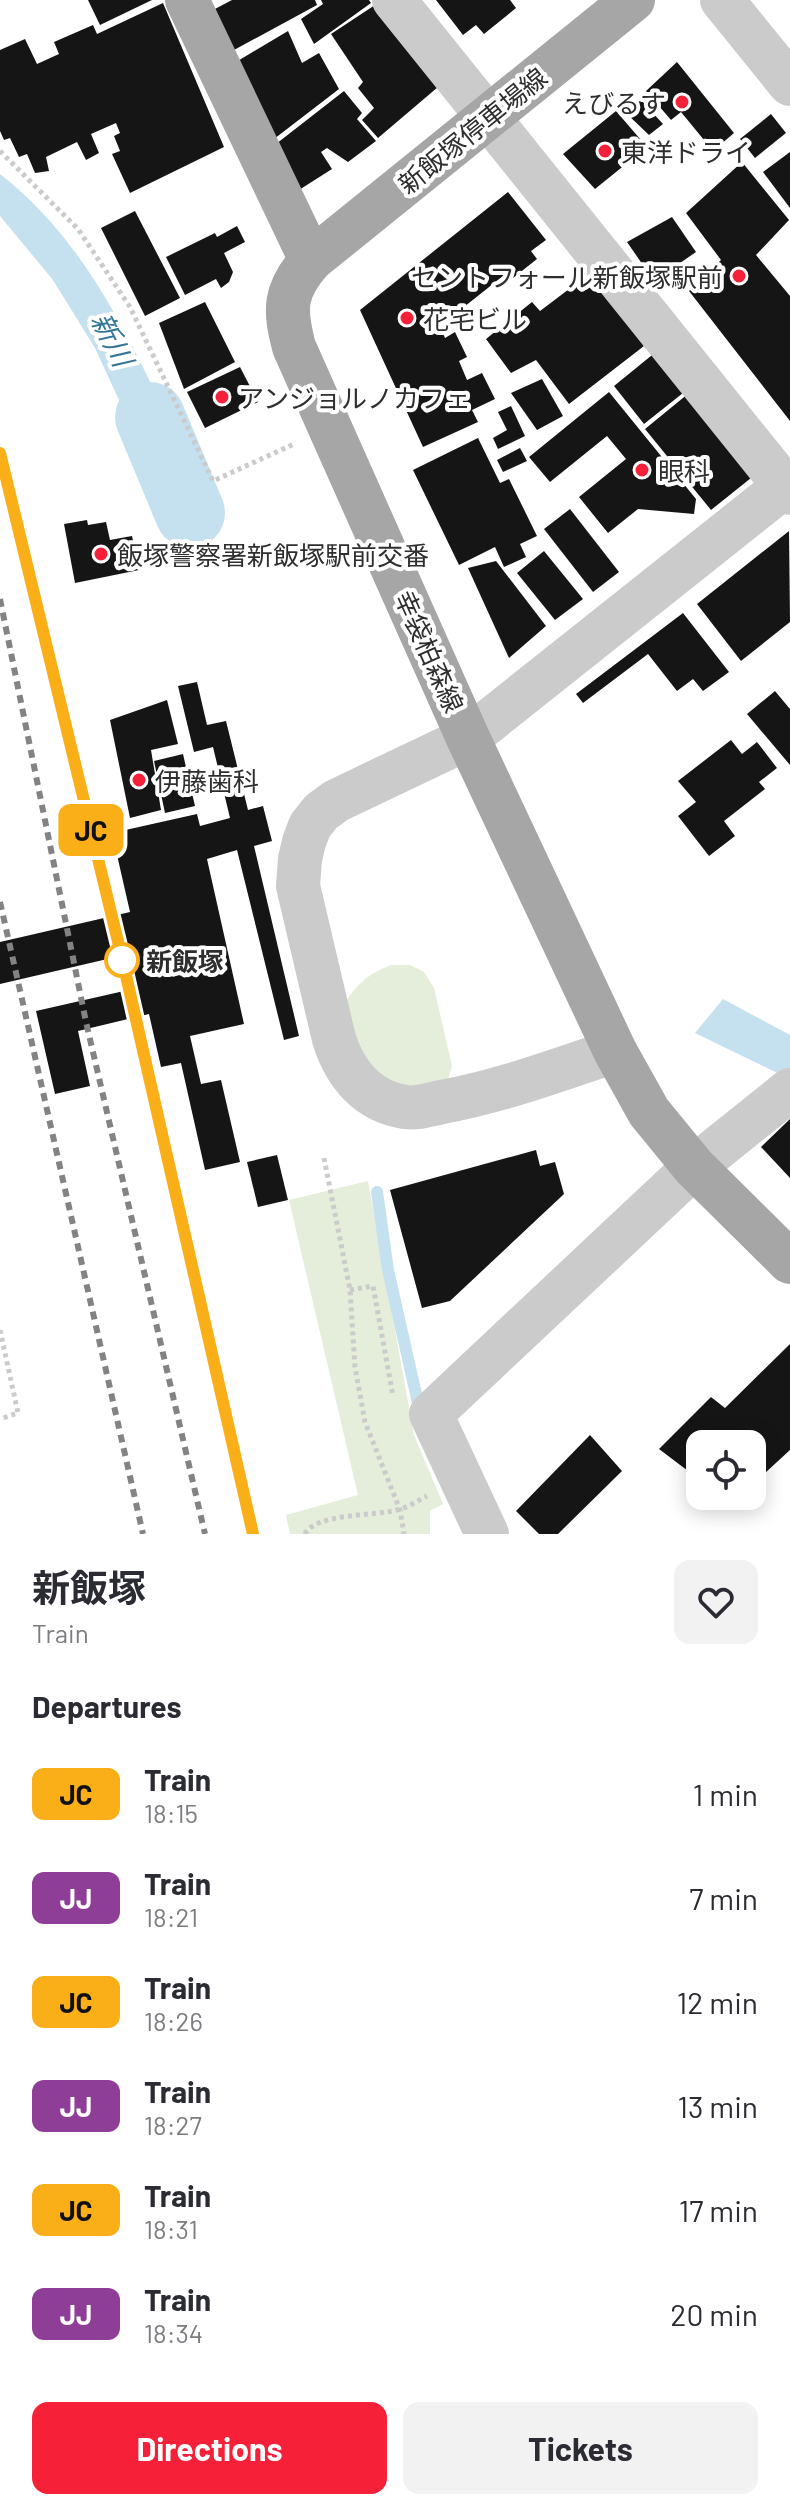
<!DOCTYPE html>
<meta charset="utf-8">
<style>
body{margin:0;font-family:Barlow,"Noto Sans JP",sans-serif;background:#f2f2f3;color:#2b2b33;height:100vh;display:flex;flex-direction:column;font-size:30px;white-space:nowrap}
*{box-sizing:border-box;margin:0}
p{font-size:26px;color:#7c7c81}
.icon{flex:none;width:44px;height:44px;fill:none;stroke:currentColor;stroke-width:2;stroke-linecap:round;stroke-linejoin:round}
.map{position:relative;height:1534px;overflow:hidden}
.panel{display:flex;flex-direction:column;background:#fff;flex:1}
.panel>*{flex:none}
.badge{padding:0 16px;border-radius:12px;font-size:28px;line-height:52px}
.controls{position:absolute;left:686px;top:1430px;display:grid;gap:16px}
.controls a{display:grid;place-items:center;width:80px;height:80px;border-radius:16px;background:#fff;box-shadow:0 4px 20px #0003;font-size:40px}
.map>.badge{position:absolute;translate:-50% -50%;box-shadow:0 0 0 4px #fff}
h2{padding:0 32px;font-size:30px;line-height:72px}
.round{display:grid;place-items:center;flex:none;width:84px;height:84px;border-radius:16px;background:#f2f2f3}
.headline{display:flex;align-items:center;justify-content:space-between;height:136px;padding:0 32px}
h1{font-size:38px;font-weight:700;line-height:60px}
.button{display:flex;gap:16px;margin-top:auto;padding:16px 32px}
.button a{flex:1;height:92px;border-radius:16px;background:#f62039;color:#fff;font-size:32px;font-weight:700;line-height:92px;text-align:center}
.button a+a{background:#f2f2f3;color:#2b2b33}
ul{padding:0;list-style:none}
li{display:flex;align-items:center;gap:24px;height:104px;padding:0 32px}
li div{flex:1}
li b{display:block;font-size:30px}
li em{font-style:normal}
li .badge{min-width:88px;font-weight:700;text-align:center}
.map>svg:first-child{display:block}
.green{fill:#e5eddb}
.water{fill:#c5e0ef}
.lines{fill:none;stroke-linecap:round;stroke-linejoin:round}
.stream{stroke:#c5e0ef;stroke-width:12}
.river{stroke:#c5e0ef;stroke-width:70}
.building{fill:#151515}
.path{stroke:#cbcbcb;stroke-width:5;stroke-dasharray:4 4;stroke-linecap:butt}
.minor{stroke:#cbcbcb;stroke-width:44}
.major{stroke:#a6a6a6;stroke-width:44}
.rail{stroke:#838383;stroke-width:6;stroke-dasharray:8 6;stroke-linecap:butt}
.line-casing{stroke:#fff;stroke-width:18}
.line{stroke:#faaf18;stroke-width:12}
.poi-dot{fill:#f62039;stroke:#fff;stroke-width:3}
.stop-dot{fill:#fff;stroke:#faaf18;stroke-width:4}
.labels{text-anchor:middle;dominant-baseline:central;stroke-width:8;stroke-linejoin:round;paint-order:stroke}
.poi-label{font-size:26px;fill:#2e2e2e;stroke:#fff;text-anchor:start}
.street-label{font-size:26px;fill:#2e2e2e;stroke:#fff}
.stop-label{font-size:26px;font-weight:bold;fill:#2e2e2e;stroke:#fff;text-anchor:start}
.water-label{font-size:28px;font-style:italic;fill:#347698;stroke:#fff}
</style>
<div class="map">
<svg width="790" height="1534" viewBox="0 0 790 1534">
<rect width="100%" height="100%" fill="#fff"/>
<g class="green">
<path d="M392,965H410L424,972L434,988L452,1066L447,1082L403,1091L355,1054L343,1006C356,985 368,973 392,965Z"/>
<path d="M368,1181L414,1435L443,1504L430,1511V1534H290L286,1515L358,1495L289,1200Z"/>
</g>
<g class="water">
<path d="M0,174C103,254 149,384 205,498L171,513L95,348L53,280L0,216Z"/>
<path d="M723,999L790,1035V1079L695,1033Z"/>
</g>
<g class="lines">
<path class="stream" d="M377,1192L388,1270L420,1412"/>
<path class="river" d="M150,417L190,513"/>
</g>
<g class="building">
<path d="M88,0H152L100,25Z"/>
<path d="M232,0H315L317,5L234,50L213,10Z"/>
<path d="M321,0H369L371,3L314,44L301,19L323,4Z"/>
<path d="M436,0H510L516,8L484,34L476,25L463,35Z"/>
<path d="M163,3L224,147L130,193L112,154L120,151L114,136L120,133L116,123L91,134L99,153L86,160L77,142L46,157L49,171L35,173L27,154L19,157L10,138L4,140L0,131V50L25,39L37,64L59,54L54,42L93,25L97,34Z"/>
<path d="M375,5L438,87L378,138L362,120L374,108L358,88L363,82L331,34Z"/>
<path d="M288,31L302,63L319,53L339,89L274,139L236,62Z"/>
<path d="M677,62L734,133L713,151L681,112L671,120L646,91Z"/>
<path d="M344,91L362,113L357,119L376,141L348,162L327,148L321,152L332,169L299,190L276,144Z"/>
<path d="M641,100L663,124L649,135L626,113Z"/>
<path d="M616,111L647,147L595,189L563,154Z"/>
<path d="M771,114L786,133L755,158L740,139Z"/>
<path d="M790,152V208L763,172Z"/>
<path d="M742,162L789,220L756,255L790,296V421L689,291L721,260L686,213Z"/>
<path d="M508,192L546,240L531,251L537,259L513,278L508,272L440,326L445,338L455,332L467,357L459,361L467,380L482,373L495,399L472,410L478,422L423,447L360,310Z"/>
<path d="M135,211L180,298L145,316L101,228Z"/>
<path d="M672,217L696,252L654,281L627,242Z"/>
<path d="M237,226L245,242L224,253L233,272L229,282L221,288L216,279L185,295L166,257L215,233L217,237Z"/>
<path d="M589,274L644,346L569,404L536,360L511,373L486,339L532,302L540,311Z"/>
<path d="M205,302L235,362L184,389L159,323Z"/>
<path d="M657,351L688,389L644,424L614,386Z"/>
<path d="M240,367L258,402L205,428L187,392Z"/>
<path d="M542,379L563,416L537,430L511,393Z"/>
<path d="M609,392L696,499L694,514L638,509L608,533L579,497L626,459L607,436L550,482L529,457Z"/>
<path d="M689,393L756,474L711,510L645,429Z"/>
<path d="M511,406L525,436L498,449L493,438L507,430L498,412Z"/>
<path d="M478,438L500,483L509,479L537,536L520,544L526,557L504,567L495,547L459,565L413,470Z"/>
<path d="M520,448L527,461L503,472L497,460Z"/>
<path d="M570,509L619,572L593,592L544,529Z"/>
<path d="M87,520L88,525L106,522L110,540L132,536L139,570L75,583L64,524Z"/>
<path d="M789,531L790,622L741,661L697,604Z"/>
<path d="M544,551L583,599L555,620L517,573Z"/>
<path d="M496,561L546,626L509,658L468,568Z"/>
<path d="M683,613L729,672L703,691L693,679L677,691L648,654L583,703L576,694Z"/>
<path d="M197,682L207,725L226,721L248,810L263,806L272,841L254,846L299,1036L284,1040L237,850L207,859L244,1024L190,1036L201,1084L221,1080L240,1162L205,1170L181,1063L161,1067L149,1014L78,1031L90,1086L55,1094L36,1011L124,991L116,957L0,984V942L130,912L112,833L197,814L200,826L230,818L213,747L194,752L178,686Z"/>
<path d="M775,691L790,709V765L747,714Z"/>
<path d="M167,700L178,744L151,750L161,810L130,818L110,720Z"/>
<path d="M731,740L742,754L757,742L777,768L759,782L765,789L724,821L735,836L709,856L678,816L696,802L678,781Z"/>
<path d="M183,754L195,806L165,813L154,761Z"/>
<path d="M790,1119V1178L761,1147Z"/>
<path d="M536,1150L540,1166L555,1162L564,1194L450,1301L422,1308L390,1190Z"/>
<path d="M277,1155L288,1200L258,1207L247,1162Z"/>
<path d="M790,1344V1450L752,1485V1444H700V1480L659,1449L711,1397L725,1408Z"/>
<path d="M590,1435L622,1471L558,1534H539L516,1511Z"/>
</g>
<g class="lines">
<g class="path">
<path d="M0,151L78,229L130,307L213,481L294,444"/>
<path d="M324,1158L350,1290L355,1367L365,1422L400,1510L404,1534"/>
<path d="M350,1290L373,1286L393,1396"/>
<path d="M0,1330L18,1413L0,1419"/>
<path d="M305,1534C315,1513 376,1516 397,1510C407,1508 417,1501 427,1496"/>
</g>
<g class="minor">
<path d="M394,0L790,493"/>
<path d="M722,0L790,84"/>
<path d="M615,1051C557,1070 502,1091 442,1102C431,1104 417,1109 405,1107C367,1101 345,1074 334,1039L298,886L300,859L304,842L310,826L321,812L336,801L468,738L790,482"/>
<path d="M487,1534L431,1414L694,1167L790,1090"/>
</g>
<g class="major">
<path d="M187,0L311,260"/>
<path d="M633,0L311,260C284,291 284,309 294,347L468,738L615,1051L649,1112L694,1167L790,1262"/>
</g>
<g class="rail">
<path d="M0,453L122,958L253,1534"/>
<path d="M0,599L86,1022L205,1534"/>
<path d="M0,902L143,1534"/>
</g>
</g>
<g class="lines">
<defs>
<path id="line" d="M0,453L122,958L253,1534"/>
</defs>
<use href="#line" class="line-casing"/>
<use href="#line" class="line"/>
</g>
<g class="poi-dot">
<circle cx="682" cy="102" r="8"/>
<circle cx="605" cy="151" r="8"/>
<circle cx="739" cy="276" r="8"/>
<circle cx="407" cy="318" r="8"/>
<circle cx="222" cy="397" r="8"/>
<circle cx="642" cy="470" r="8"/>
<circle cx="101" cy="554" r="8"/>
<circle cx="139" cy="780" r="8"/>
</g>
<circle class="stop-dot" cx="122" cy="960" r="16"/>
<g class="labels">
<g class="poi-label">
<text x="666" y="102" text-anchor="end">えびるす</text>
<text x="621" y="151">東洋ドライ</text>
<text x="723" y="276" text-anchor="end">セントフォール新飯塚駅前</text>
<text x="423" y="318">花宅ビル</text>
<text x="238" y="397">アンジョルノカフェ</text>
<text x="658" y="470">眼科</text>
<text x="117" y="554">飯塚警察署新飯塚駅前交番</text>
<text x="155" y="780">伊藤歯科</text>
</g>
<g class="street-label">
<text transform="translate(472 130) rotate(-39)">新飯塚停車場線</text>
<text transform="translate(430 651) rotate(66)">幸袋柏森線</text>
</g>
<g class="stop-label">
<text x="146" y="960">新飯塚</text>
</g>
<g class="water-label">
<text transform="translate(113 339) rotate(63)">新川</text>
</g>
</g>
</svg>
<div class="controls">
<a><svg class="icon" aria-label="locate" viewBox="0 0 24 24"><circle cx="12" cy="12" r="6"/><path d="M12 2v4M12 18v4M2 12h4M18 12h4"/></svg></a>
</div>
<b class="badge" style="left:91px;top:830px;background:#faaf18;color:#111">JC</b>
</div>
<section class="panel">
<div class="headline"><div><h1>新飯塚</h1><p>Train</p></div><a class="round"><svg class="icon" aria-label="heart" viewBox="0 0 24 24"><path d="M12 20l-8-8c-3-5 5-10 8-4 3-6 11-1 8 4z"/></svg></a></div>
<h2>Departures</h2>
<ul>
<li><span class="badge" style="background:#faaf18;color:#111">JC</span><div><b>Train</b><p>18:15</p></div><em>1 min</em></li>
<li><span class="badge" style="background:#8f3e97;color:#fff">JJ</span><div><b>Train</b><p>18:21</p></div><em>7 min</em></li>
<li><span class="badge" style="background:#faaf18;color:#111">JC</span><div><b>Train</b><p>18:26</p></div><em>12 min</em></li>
<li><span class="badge" style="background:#8f3e97;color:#fff">JJ</span><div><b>Train</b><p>18:27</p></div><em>13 min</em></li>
<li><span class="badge" style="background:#faaf18;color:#111">JC</span><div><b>Train</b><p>18:31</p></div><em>17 min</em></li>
<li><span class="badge" style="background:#8f3e97;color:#fff">JJ</span><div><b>Train</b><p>18:34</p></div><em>20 min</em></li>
</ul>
<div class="button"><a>Directions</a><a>Tickets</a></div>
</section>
